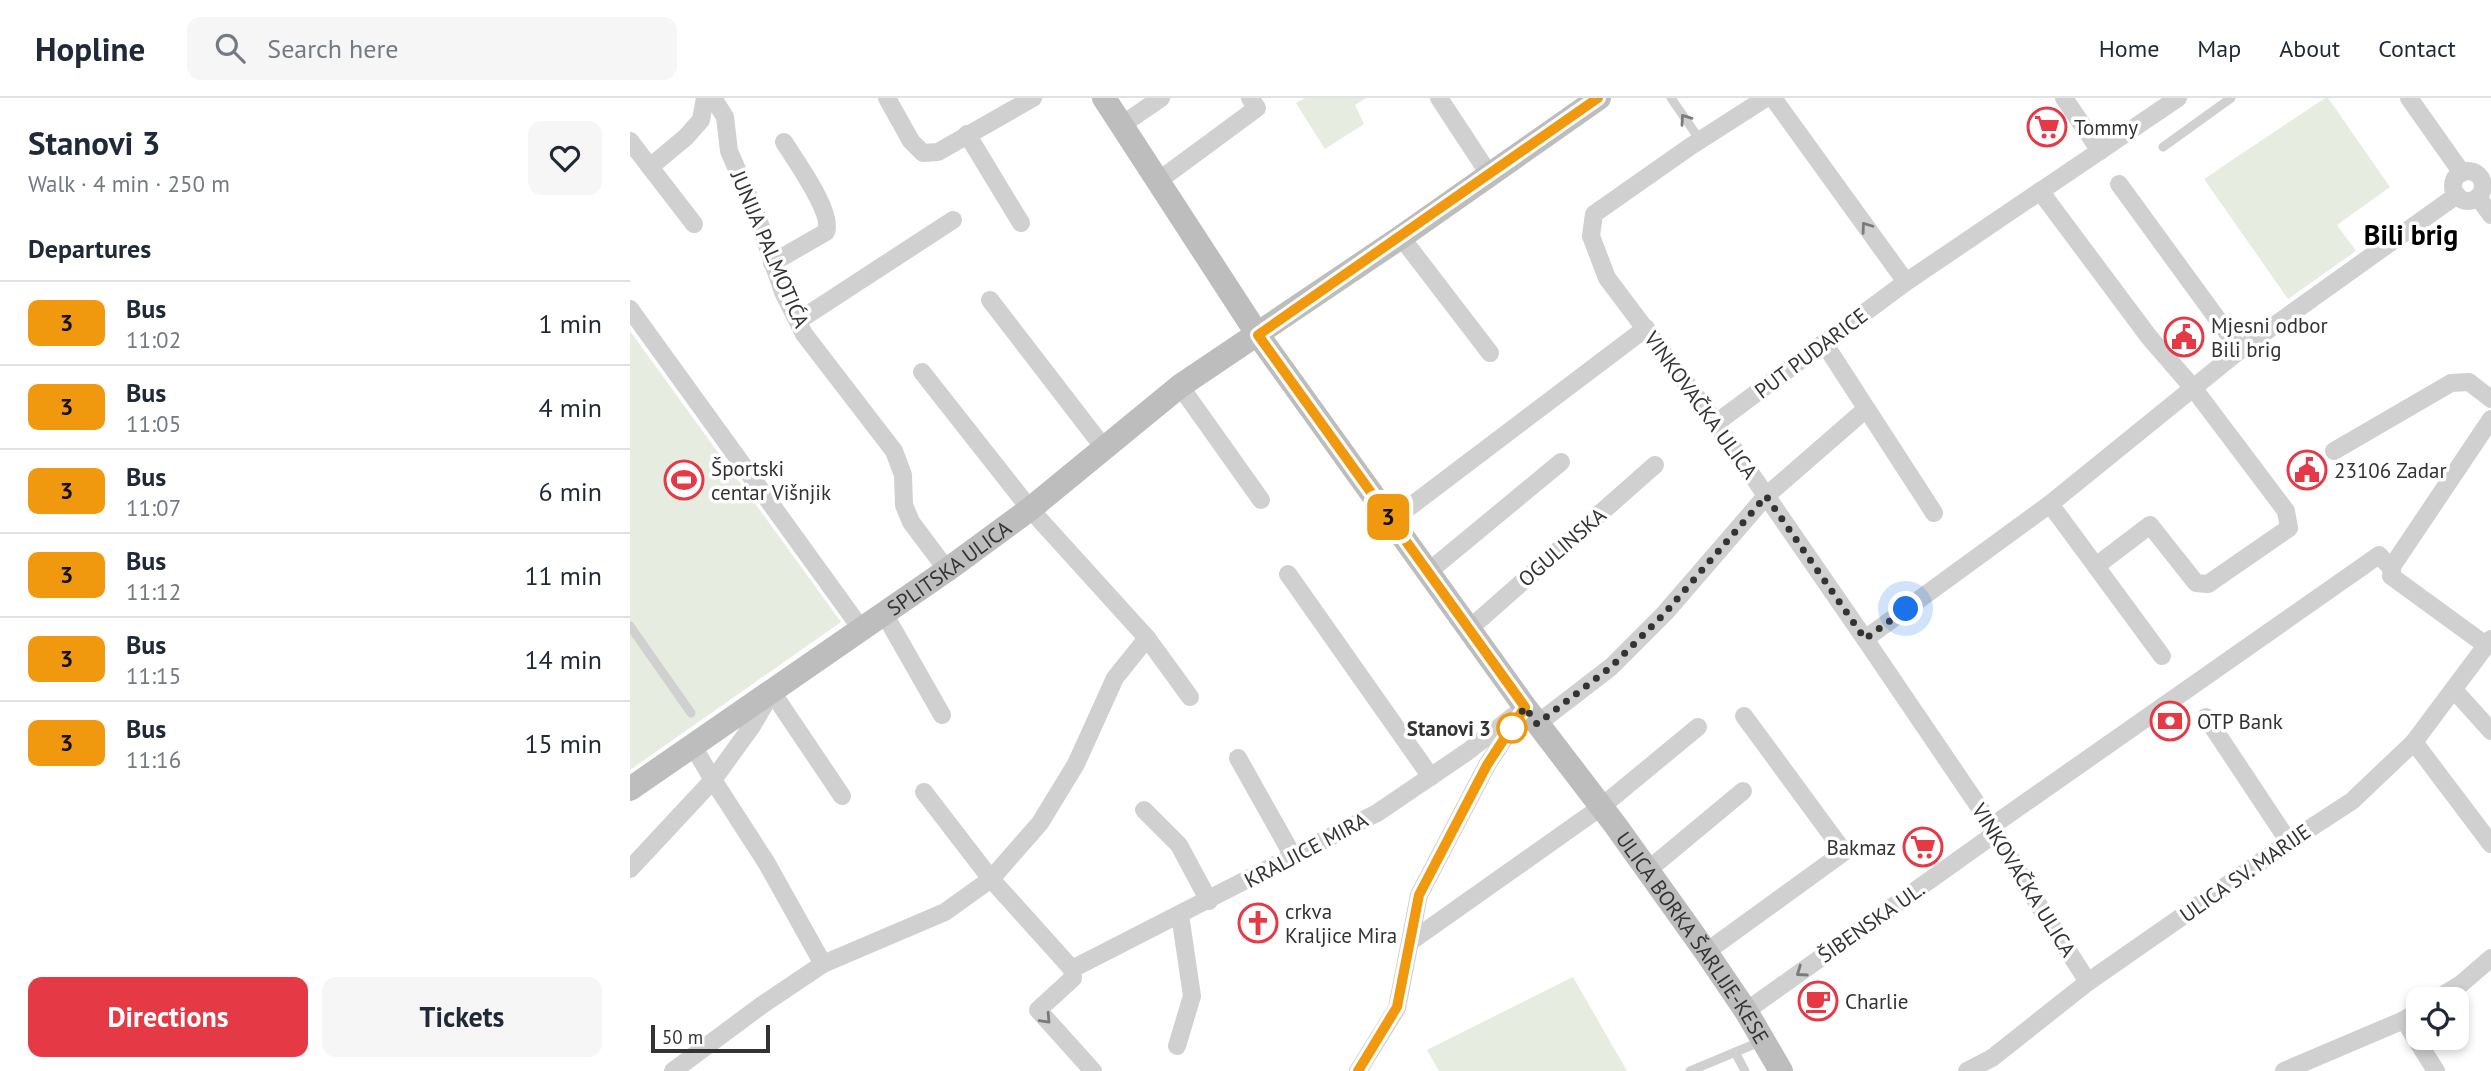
<!DOCTYPE html>
<meta charset="utf-8">
<style>
body{margin:0;font-family:"PT Sans",sans-serif;background:#f6f6f7;color:#1f2937;height:100vh;display:flex;flex-direction:column;font-size:26px;white-space:nowrap}
*{box-sizing:border-box;margin:0}
p{font-size:23px;color:#747a83}
.icon{flex:none;width:38px;height:38px;fill:none;stroke:currentColor;stroke-width:2;stroke-linecap:round;stroke-linejoin:round}
.map{position:relative;flex:1;overflow:hidden}
.panel{display:flex;flex-direction:column;background:#fff;width:630px}
.panel>*{flex:none}
.badge{padding:0 14px;border-radius:10px;font-size:24px;line-height:46px}
.fabs{position:absolute;left:1776px;top:889px;display:grid;gap:14px}
.fabs a{display:grid;place-items:center;width:63px;height:63px;border-radius:14px;background:#fff;box-shadow:0 4px 10px #0003;font-size:35px}
.scale{position:absolute;left:21px;bottom:18px;width:119px;box-sizing:border-box;padding-left:7px;border:4px solid #333;border-top:0;font-size:19px;line-height:24px;white-space:nowrap;color:#333;-webkit-text-stroke:5px #fff;paint-order:stroke}
.you{position:absolute;width:35px;height:35px;margin:-18px;border:5px solid #fff;border-radius:50%;background:#1a73e8;box-shadow:0 0 0 10px #1a73e833}
.map>.badge{position:absolute;translate:-50% -50%;box-shadow:0 0 0 4px #fff}
h2{padding:0 28px;font-size:26px;line-height:63px}
.round{display:grid;place-items:center;flex:none;width:74px;height:74px;border-radius:14px;background:#f6f6f7}
.head{display:flex;align-items:center;justify-content:space-between;height:119px;padding:0 28px}
h1{font-size:33px;font-weight:800;line-height:52px}
.primary-button{display:flex;gap:14px;margin-top:auto;padding:14px 28px}
.primary-button a{flex:1;height:80px;border-radius:14px;background:#e63946;color:#fff;font-size:28px;font-weight:800;line-height:80px;text-align:center}
.primary-button a+a{background:#f6f6f7;color:#1f2937}
ul{padding:0;list-style:none}
li{display:flex;align-items:center;gap:21px;height:84px;padding:0 28px;border-top:2px solid #e0e1e3}
li div{flex:1}
li b{display:block;font-size:26px}
li em{font-style:normal}
li .badge{min-width:77px;font-weight:700;text-align:center}
header{display:flex;align-items:center;gap:42px;box-sizing:border-box;height:98px;padding:0 35px;background:#fff;border-bottom:2px solid #e0e1e3}
header strong{font-size:33px}
nav{display:flex;gap:38px;margin-inline-start:auto;font-size:24px}
.search{width:490px;height:63px;background:#f6f6f7;display:flex;align-items:center;gap:18px;box-sizing:border-box;padding:0 24px;border-radius:14px;color:#747a83;font-size:26px}
main{display:flex;flex:1;min-height:0}
.map>svg:first-child{display:block}
.green{fill:#e6ecdf}
.lines{fill:none;stroke-linecap:round;stroke-linejoin:round}
.lane{stroke:#d0d0d0;stroke-width:9}
.street{stroke:#d0d0d0;stroke-width:18}
.secondary{stroke:#bdbdbd;stroke-width:24}
.oneway{stroke:#7a7a7a}
.line-casing{stroke:#fff;stroke-width:16}
.line{stroke:#f1990e;stroke-width:10}
.walk{stroke:#333;stroke-width:7;stroke-dasharray:0 12.6}
.stop-dot{fill:#fff;stroke:#f1990e;stroke-width:3.5}
.labels{text-anchor:middle;dominant-baseline:central;stroke-width:7;stroke-linejoin:round;paint-order:stroke}
.poi-label{font-size:21px;fill:#333;stroke:#fff;text-anchor:start}
.street-label{font-size:21px;fill:#333;stroke:#fff}
.stop-label{font-size:21px;font-weight:bold;fill:#333;stroke:#fff;text-anchor:end}
.district-label{font-size:28px;font-weight:bold;fill:#000;stroke:#fff}
</style>
<header>
<strong>Hopline</strong>
<div class="search"><svg class="icon" aria-label="search" viewBox="0 0 24 24"><circle cx="10" cy="10" r="6"/><path d="M15 15l6 6"/></svg>Search here</div>
<nav><a>Home</a><a>Map</a><a>About</a><a>Contact</a></nav>
</header>
<main>
<section class="panel">
<div class="head"><div><h1>Stanovi 3</h1><p>Walk · 4 min · 250 m</p></div><a class="round"><svg class="icon" aria-label="heart" viewBox="0 0 24 24"><path d="M12 20l-8-8c-3-5 5-10 8-4 3-6 11-1 8 4z"/></svg></a></div>
<h2>Departures</h2>
<ul>
<li><span class="badge" style="background:#f1990e;color:#111">3</span><div><b>Bus</b><p>11:02</p></div><em>1 min</em></li>
<li><span class="badge" style="background:#f1990e;color:#111">3</span><div><b>Bus</b><p>11:05</p></div><em>4 min</em></li>
<li><span class="badge" style="background:#f1990e;color:#111">3</span><div><b>Bus</b><p>11:07</p></div><em>6 min</em></li>
<li><span class="badge" style="background:#f1990e;color:#111">3</span><div><b>Bus</b><p>11:12</p></div><em>11 min</em></li>
<li><span class="badge" style="background:#f1990e;color:#111">3</span><div><b>Bus</b><p>11:15</p></div><em>14 min</em></li>
<li><span class="badge" style="background:#f1990e;color:#111">3</span><div><b>Bus</b><p>11:16</p></div><em>15 min</em></li>
</ul>
<div class="primary-button"><a>Directions</a><a>Tickets</a></div>
</section>
<div class="map">
<svg width="1861" height="973" viewBox="0 0 1861 973">
<rect width="100%" height="100%" fill="#fff"/>
<g class="green">
<path d="M675,0H736L725,7L734,26L695,51L666,5Z"/>
<path d="M1695,0H1698L1760,89L1707,127L1726,153L1658,201L1574,81Z"/>
<path d="M0,233L211,524L0,672Z"/>
<path d="M943,879L997,973H809L797,952Z"/>
</g>
<g class="lines">
<g class="lane">
<path d="M1041,0L1070,42"/>
<path d="M1533,49L1601,0"/>
<path d="M0,528L61,615"/>
<path d="M1105,954L1115,973"/>
<path d="M1060,973L1132,943"/>
</g>
<g class="street">
<path d="M83,0L95,19L99,53L126,115L153,194L174,236L264,353L273,377L274,407L281,424L317,472"/>
<path d="M257,0L281,43L293,55L308,54L403,0"/>
<path d="M809,0L859,76"/>
<path d="M1136,0L1061,48L964,116L961,138L977,180L1086,325L1235,541L1362,728L1404,800L1458,884"/>
<path d="M1143,0L1276,184"/>
<path d="M1434,0L1470,53"/>
<path d="M1779,0L1832,75"/>
<path d="M493,26L531,0"/>
<path d="M337,36L391,125"/>
<path d="M0,43L64,126"/>
<path d="M20,69L56,39L71,22L75,0"/>
<circle cx="1838" cy="88" r="15"/>
<path d="M528,83L627,10L620,0"/>
<path d="M1489,86L1610,252"/>
<path d="M1410,93L1519,239L1564,291L1656,413L1659,430L1578,486L1566,485L1520,427L1466,468"/>
<path d="M1848,99L1861,117"/>
<path d="M771,139L860,255"/>
<path d="M142,165L196,134C204,115 165,62 154,44"/>
<path d="M360,202L474,350"/>
<path d="M0,211L232,532"/>
<path d="M168,223L323,122"/>
<path d="M1194,245L1304,415"/>
<path d="M292,274L400,411L517,540L485,580L446,666L410,725L361,781L294,694"/>
<path d="M550,288L631,402"/>
<path d="M1086,325L1276,184L1548,0"/>
<path d="M1704,353L1821,285L1839,284L1861,301"/>
<path d="M1420,406L1532,558"/>
<path d="M761,423L1016,230"/>
<path d="M798,474L931,364"/>
<path d="M658,476L801,679"/>
<path d="M255,517L312,617"/>
<path d="M839,531L1025,367"/>
<path d="M517,540L560,599"/>
<path d="M1235,541L1420,406L1610,252L1827,97"/>
<path d="M1857,548L1761,478L1763,467L1861,321"/>
<path d="M1825,593L1861,633"/>
<path d="M1576,619L1659,744"/>
<path d="M907,626L981,569L1035,515L1136,398L1236,311"/>
<path d="M1784,644L1861,541"/>
<path d="M608,660L663,758"/>
<path d="M212,698L142,594L122,628L83,682L136,764L193,866L315,814L361,781L442,871L443,880L408,912L463,973"/>
<path d="M514,712L549,747L579,803"/>
<path d="M1362,728L1749,457L1762,471"/>
<path d="M0,771L83,682L63,648"/>
<path d="M1018,772L1113,693"/>
<path d="M780,844L971,709L1068,629"/>
<path d="M1076,854L1214,754L1114,618"/>
<path d="M442,871L747,715L837,654L895,609"/>
<path d="M1807,901L1831,886L1861,860"/>
<path d="M1116,913L1366,735"/>
<path d="M1788,913L1774,922L1806,973"/>
<path d="M547,948L562,898L550,817"/>
<path d="M43,973L132,907L193,866"/>
<path d="M728,973L767,910L789,797L857,667L888,620"/>
<path d="M1337,973L1362,960L1458,884L1659,744L1722,703L1784,644L1861,746"/>
<path d="M1654,973L1774,922"/>
</g>
<g class="secondary">
<path id="s1" d="M474,0L628,237L895,609L986,728L1076,854L1116,913L1151,973"/>
<path id="s2" d="M0,691L317,472L400,411L550,288L771,139L969,0"/>
</g>
</g>
<defs><path id="oneway-chevron" d="M-2-3.5L2.5 0L-2 3.5" fill="none" stroke-width="1.6" stroke-linecap="round" stroke-linejoin="round" transform="scale(1.75)"/></defs>
<g class="oneway">
<use href="#oneway-chevron" transform="translate(1055 21) rotate(-125)"/>
<use href="#oneway-chevron" transform="translate(1236 129) rotate(-126)"/>
<use href="#oneway-chevron" transform="translate(1171 874) rotate(145)"/>
<use href="#oneway-chevron" transform="translate(416 921) rotate(47)"/>
</g>
<g class="lines">
<defs>
<path id="line" d="M728,973L767,909L789,797L857,667L895,609L628,237L968,0"/>
</defs>
<use href="#line" class="line-casing"/>
<use href="#line" class="line"/>
<path class="walk" d="M882,630L880,632L895,609L907,626L981,569L1035,515L1136,398L1235,541L1276,511"/>
</g>
<defs>
<symbol id="supermarket-ring" viewBox="-11 -11 22 22"><circle r="9.5" fill="#fff" stroke="#e63946" stroke-width="1.5"/><path d="M-6-5.5h2.5l.6 2H6L4.5 2H-2.5L-4.4-4H-6ZM-1.5 3.2a1.3 1.3 0 1 0 .1 0ZM3 3.2a1.3 1.3 0 1 0 .1 0Z" fill="#e63946"/></symbol>
<symbol id="civic-ring" viewBox="-11 -11 22 22"><circle r="9.5" fill="#fff" stroke="#e63946" stroke-width="1.5"/><path d="M-.6-6.5H3V-4.5H.6V-3L4-1V1h2V6H-6V1h2V-1L-.6-3ZM-1.2 2.5V6h2.4V2.5Z" fill="#e63946"/></symbol>
<symbol id="stadium-ring" viewBox="-11 -11 22 22"><circle r="9.5" fill="#fff" stroke="#e63946" stroke-width="1.5"/><path d="M0-5a6.5 5 0 1 0 0 10a6.5 5 0 1 0 0-10ZM-3.5-1.8h7v3.6h-7Z" fill="#e63946"/></symbol>
<symbol id="bank-ring" viewBox="-11 -11 22 22"><circle r="9.5" fill="#fff" stroke="#e63946" stroke-width="1.5"/><path d="M-6-4H6V4H-6ZM0-2.3a2.3 2.3 0 1 0 0 4.6a2.3 2.3 0 1 0 0-4.6Z" fill="#e63946"/></symbol>
<symbol id="church-ring" viewBox="-11 -11 22 22"><circle r="9.5" fill="#fff" stroke="#e63946" stroke-width="1.5"/><path d="M-1.2-6h2.4v3.5h3.3v2.4h-3.3V6h-2.4V-.1h-3.3v-2.4h3.3Z" fill="#e63946"/></symbol>
<symbol id="cafe-ring" viewBox="-11 -11 22 22"><circle r="9.5" fill="#fff" stroke="#e63946" stroke-width="1.5"/><path d="M-5.5-4.5H6V0H3Q3 3.5 0 3.5H-2.5Q-5.5 3.5-5.5 0ZM3-3.2v2h1.7v-2ZM-6 4.5H4V6H-6Z" fill="#e63946"/></symbol>
</defs>
<g fill-rule="evenodd">
<use href="#supermarket-ring" x="1395" y="7" width="44" height="44"/>
<use href="#civic-ring" x="1532" y="217" width="44" height="44"/>
<use href="#civic-ring" x="1655" y="350" width="44" height="44"/>
<use href="#stadium-ring" x="32" y="360" width="44" height="44"/>
<use href="#bank-ring" x="1518" y="601" width="44" height="44"/>
<use href="#supermarket-ring" x="1271" y="727" width="44" height="44"/>
<use href="#church-ring" x="606" y="803" width="44" height="44"/>
<use href="#cafe-ring" x="1166" y="881" width="44" height="44"/>
</g>
<circle class="stop-dot" cx="882" cy="630" r="14"/>
<g class="labels">
<g class="poi-label">
<text x="1444" y="29">Tommy</text>
<text x="1581" y="227">Mjesni odbor<tspan x="1581" dy="24">Bili brig</tspan></text>
<text x="81" y="370">Športski<tspan x="81" dy="24">centar Višnjik</tspan></text>
<text x="1704" y="372">23106 Zadar</text>
<text x="1567" y="623">OTP Bank</text>
<text x="1266" y="749" text-anchor="end">Bakmaz</text>
<text x="655" y="813">crkva<tspan x="655" dy="24">Kraljice Mira</tspan></text>
<text x="1215" y="903">Charlie</text>
</g>
<g class="street-label">
<text transform="translate(140 151) rotate(67)">JUNIJA PALMOTIĆA</text>
<text transform="translate(1181 255) rotate(-37)">PUT PUDARICE</text>
<text transform="translate(1071 307) rotate(54)">VINKOVAČKA ULICA</text>
<text transform="translate(932 449) rotate(-41)">OGULINSKA</text>
<text stroke="none"><textPath href="#s2" startOffset="388">SPLITSKA ULICA</textPath></text>
<text transform="translate(676 752) rotate(-28)">KRALJICE MIRA</text>
<text transform="translate(1615 775) rotate(-35)">ULICA SV. MARIJE</text>
<text transform="translate(1394 782) rotate(58)">VINKOVAČKA ULICA</text>
<text transform="translate(1241 824) rotate(-35)">ŠIBENSKA UL.</text>
<text stroke="none"><textPath href="#s1" startOffset="1026">ULICA BORKA ŠARLIJE-KESE</textPath></text>
</g>
<g class="stop-label">
<text x="861" y="630">Stanovi 3</text>
</g>
<g class="district-label">
<text x="1781" y="136">Bili brig</text>
</g>
</g>
</svg>
<div class="fabs">
<a><svg class="icon" aria-label="locate" viewBox="0 0 24 24"><circle cx="12" cy="12" r="6"/><path d="M12 2v4M12 18v4M2 12h4M18 12h4"/></svg></a>
</div>
<div class="scale">50 m</div>
<div class="you" style="left:1276px;top:511px"></div>
<b class="badge" style="left:758px;top:419px;background:#f1990e;color:#111">3</b>
</div>
</main>
